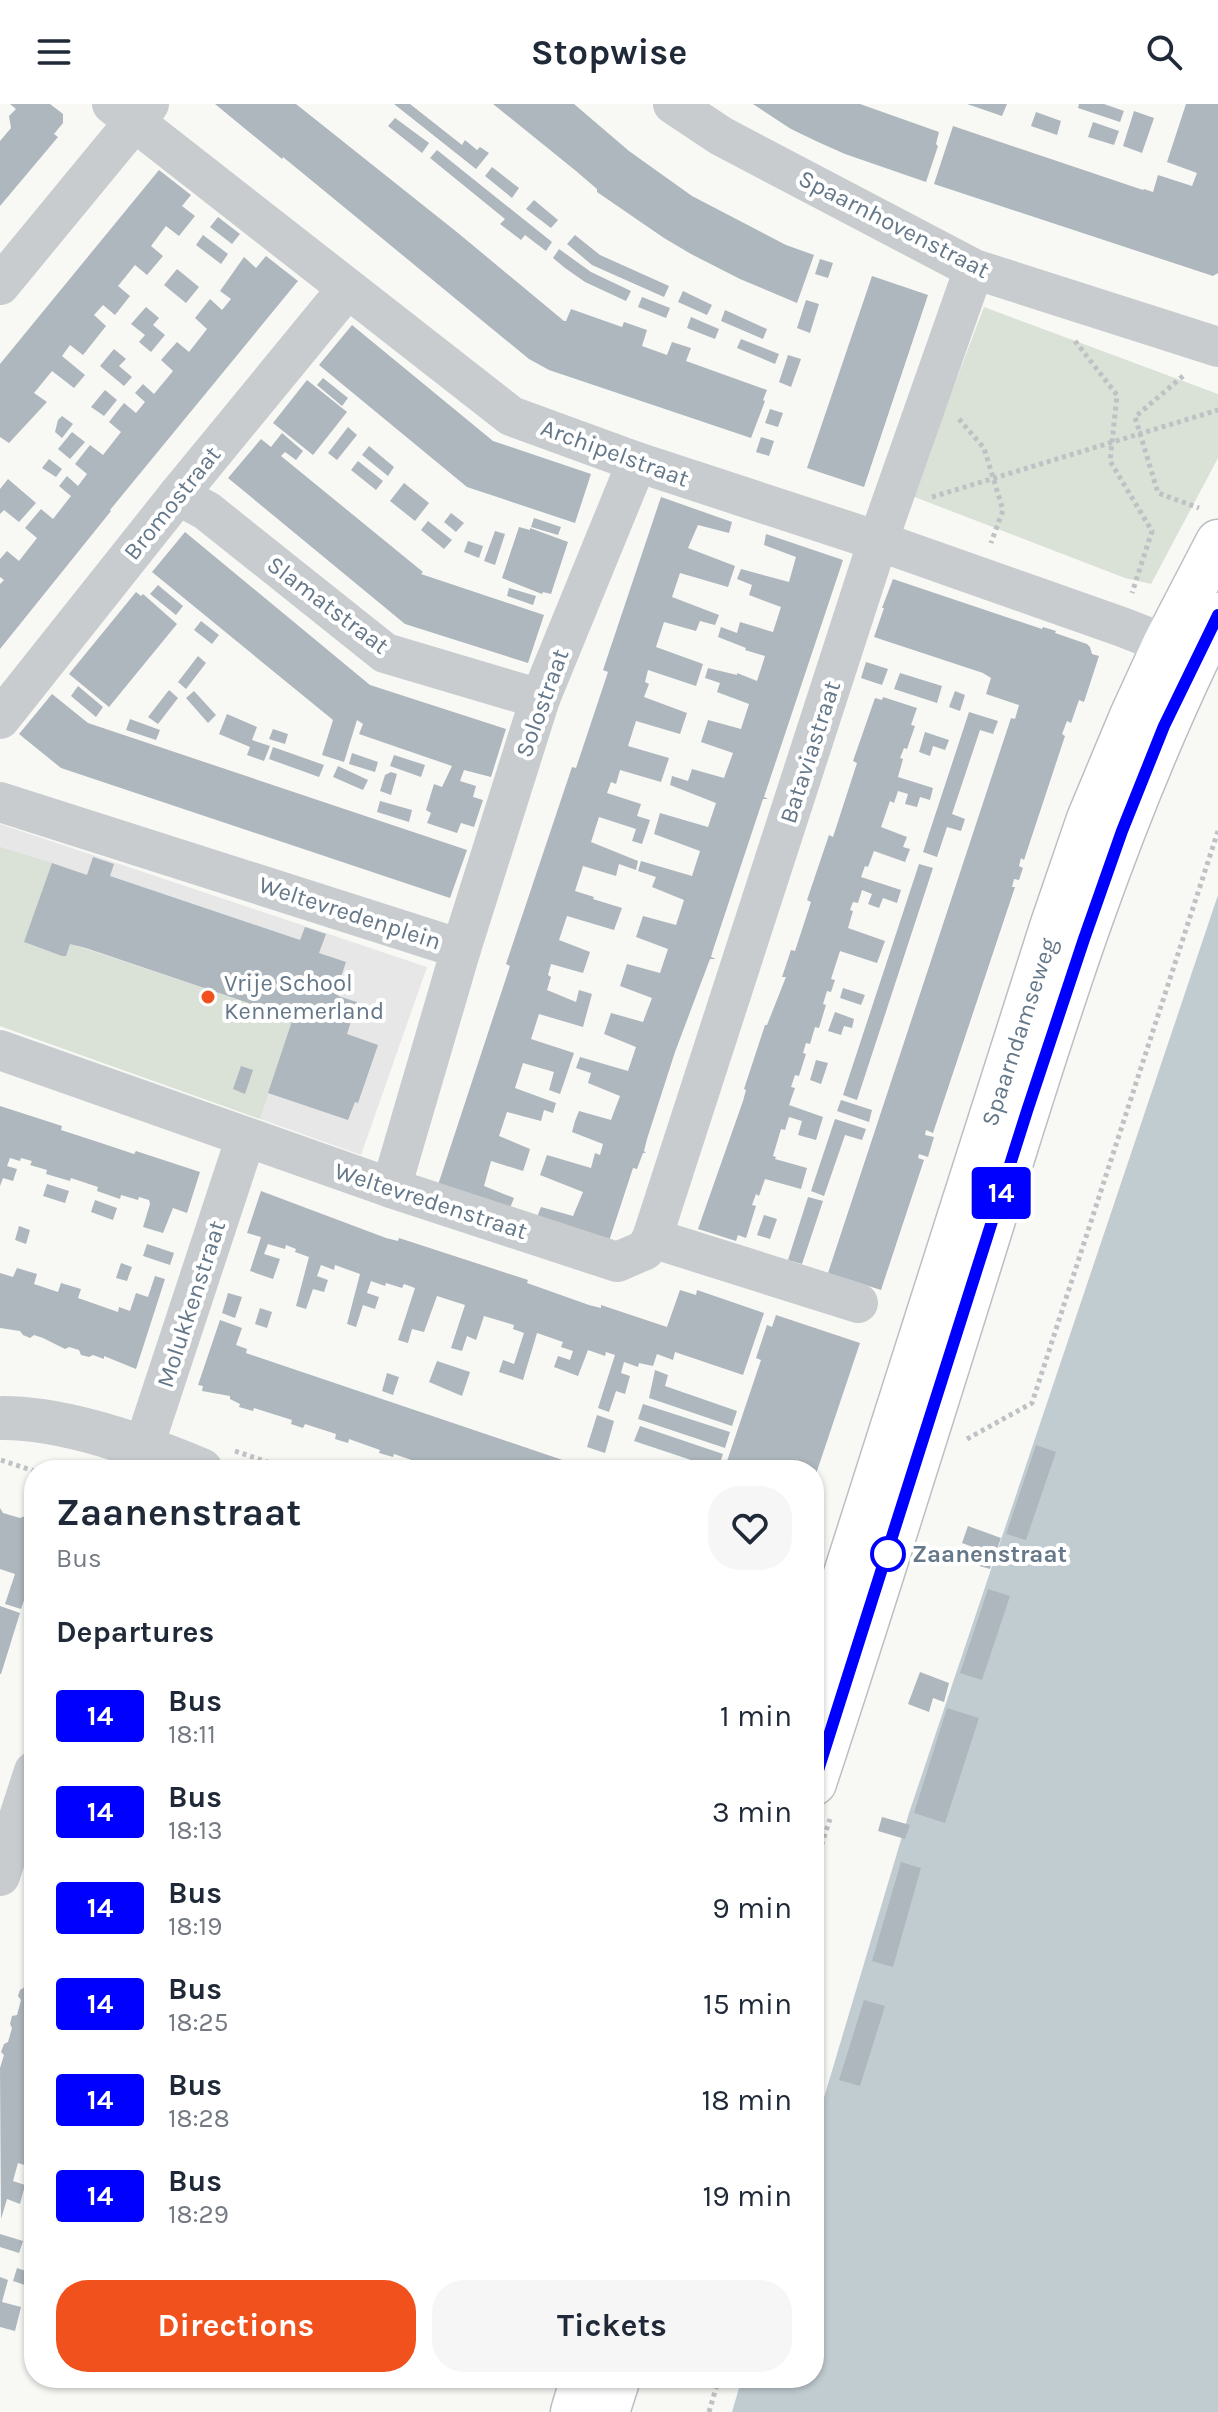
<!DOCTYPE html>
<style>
body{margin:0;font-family:Karla,sans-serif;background:#f6f6f7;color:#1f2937;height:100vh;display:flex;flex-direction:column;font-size:30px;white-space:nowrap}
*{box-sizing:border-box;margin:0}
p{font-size:26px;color:#747a83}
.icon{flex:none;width:44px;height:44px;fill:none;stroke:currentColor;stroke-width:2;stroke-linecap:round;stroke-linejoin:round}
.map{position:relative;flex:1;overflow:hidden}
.details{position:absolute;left:24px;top:1356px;width:800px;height:928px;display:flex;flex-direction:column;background:#fff;border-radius:32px;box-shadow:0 2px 6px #0004}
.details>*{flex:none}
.badge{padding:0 16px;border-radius:6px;font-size:28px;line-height:52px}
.map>.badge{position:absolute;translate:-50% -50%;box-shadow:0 0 0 4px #fff}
h2{padding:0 32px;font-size:30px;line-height:72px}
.round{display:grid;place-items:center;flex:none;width:84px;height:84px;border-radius:32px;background:#f6f6f7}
.overview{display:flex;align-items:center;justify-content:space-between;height:136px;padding:0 32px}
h1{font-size:38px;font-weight:700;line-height:60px}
.cta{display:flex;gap:16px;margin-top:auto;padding:16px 32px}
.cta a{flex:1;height:92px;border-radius:32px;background:#f1511d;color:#fff;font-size:32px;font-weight:700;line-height:92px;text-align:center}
.cta a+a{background:#f6f6f7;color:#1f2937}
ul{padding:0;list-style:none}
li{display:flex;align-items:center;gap:24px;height:96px;padding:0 32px}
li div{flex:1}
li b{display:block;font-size:30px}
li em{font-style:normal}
li .badge{min-width:88px;font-weight:700;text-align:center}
header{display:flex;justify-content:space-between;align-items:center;height:104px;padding:0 32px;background:#fff;font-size:36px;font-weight:700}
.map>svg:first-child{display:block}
.built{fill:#e6e7e6}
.green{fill:#dae1d6}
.water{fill:#c1ccd1}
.building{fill:#aeb7bd}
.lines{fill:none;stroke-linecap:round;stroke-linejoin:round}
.secondary-casing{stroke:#babfc4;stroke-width:47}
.path{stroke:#bfc2c4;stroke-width:5;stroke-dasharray:4 4;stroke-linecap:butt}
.minor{stroke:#c8cccf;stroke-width:40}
.tertiary{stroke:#c8cccf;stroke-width:44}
.secondary{stroke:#fff;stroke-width:44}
.line-casing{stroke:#fff;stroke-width:18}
.line{stroke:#00f;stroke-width:12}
.poi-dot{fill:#f1511d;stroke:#fff;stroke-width:3}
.stop-dot{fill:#fff;stroke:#00f;stroke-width:4}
.labels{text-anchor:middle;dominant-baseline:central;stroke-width:8;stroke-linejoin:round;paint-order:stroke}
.street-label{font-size:24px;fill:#657889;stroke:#fff}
.poi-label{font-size:24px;fill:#657889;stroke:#fff;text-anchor:start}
.stop-label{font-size:24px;font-weight:bold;fill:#657889;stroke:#fff;text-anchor:start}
</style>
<header><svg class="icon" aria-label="menu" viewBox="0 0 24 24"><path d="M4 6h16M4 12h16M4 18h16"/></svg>Stopwise<svg class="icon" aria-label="search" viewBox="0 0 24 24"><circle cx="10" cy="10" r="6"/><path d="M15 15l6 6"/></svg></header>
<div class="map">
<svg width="1218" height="2308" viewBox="0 0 1218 2308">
<rect width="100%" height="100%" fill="#f8f8f5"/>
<path class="built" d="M0,720L427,863L361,1051L0,922Z"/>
<g class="green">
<path d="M984,203L1218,290V354L1151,480L1125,474L912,392Z"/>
<path d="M0,743L52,759L25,839L62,852L70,840L293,914L260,1015L0,922Z"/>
</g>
<path class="water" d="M1218,791V2308H732L742,2274H814V2027L909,1709Z"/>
<g class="building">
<path d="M10,0H50L63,10V19L54,30L58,33L0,102V37L11,24L9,12L16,5Z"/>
<path d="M215,0H296L458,129L564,217H566L571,205L622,223L624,218L647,226L642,242L667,251L672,238L691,244L686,257L767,286L763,296L765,297L751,334L549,266L529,255L283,53L282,55Z"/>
<path d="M394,0H410L462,41L465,36L477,46L480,43L489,49L476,65Z"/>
<path d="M493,0H574L629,47L692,92L786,141L814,151L797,199L740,175L691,150L664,134L597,88V85L576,67Z"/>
<path d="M753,0H860L939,28L936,40L938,42L926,78L845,50L818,38L791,25Z"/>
<path d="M967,0H1007L1002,12Z"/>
<path d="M1079,0H1104L1124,7L1120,18L1078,4Z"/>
<path d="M1186,0H1218V169L1213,172L934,80L953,22L1143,86L1144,85L1153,88L1158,71L1192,82L1197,69L1167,58Z"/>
<path d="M1134,7L1154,14L1142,49L1123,42Z"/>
<path d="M1036,8L1061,17L1057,31L1031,22Z"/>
<path d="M395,14L429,39L422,49L388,22Z"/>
<path d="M1093,18L1119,27L1114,41L1088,33Z"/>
<path d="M437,46L552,138L546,147L525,131L521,136L500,120L505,115L430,54Z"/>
<path d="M492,63L519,84L512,94L485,72Z"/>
<path d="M159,66L191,91L182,102L195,112L179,132L166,122L151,142L163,152L147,171L135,161L118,182L130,192L115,211L103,201L94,211L106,222L83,251L70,241L62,252L85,271L74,284L52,267L34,289L47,298L9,339L0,333V260Z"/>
<path d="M534,96L558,116L551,124L526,105Z"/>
<path d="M218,113L240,130L232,140L210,123Z"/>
<path d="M203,131L228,150L221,160L196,141Z"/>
<path d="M575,131L600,151L669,182L664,193L592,161L567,140Z"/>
<path d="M559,145L591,168L631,187L626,197L585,178L565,164L553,154Z"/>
<path d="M266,152L298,177L110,406L111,407L0,545V480L4,476L0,473V455L7,447L19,457L37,434L25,424L41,405L53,415L71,392L59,382L67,372L78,382L87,370L75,360L90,341L103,351L121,328L109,318L116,309L124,299L136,309L145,298L135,289L143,280L154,290L173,267L161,256L168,248L177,238L189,248L207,225L195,214L210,195L222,206L231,195L220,187L244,153L256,164Z"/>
<path d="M820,155L833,159L828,174L815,170Z"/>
<path d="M177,165L199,183L186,199L164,181Z"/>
<path d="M872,172L928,191L864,383L807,364Z"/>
<path d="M683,187L712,201L707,211L678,198Z"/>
<path d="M642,193L670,204L666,214L638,203Z"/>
<path d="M806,196L819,200L810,229L797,224Z"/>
<path d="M146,203L159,214L153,221L165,231L151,248L139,238L145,231L131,220Z"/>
<path d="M725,206L767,225L763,235L721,217Z"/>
<path d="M691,213L719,225L715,235L687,224Z"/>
<path d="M352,221L493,337L591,370L575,419L467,383L319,261Z"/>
<path d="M741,235L779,250L775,260L737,244Z"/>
<path d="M114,245L126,255L119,262L132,273L124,282L100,262Z"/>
<path d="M788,251L801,255L791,283L779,278Z"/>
<path d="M323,274L348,294L342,302L317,281Z"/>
<path d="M307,276L347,308L313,351L273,319Z"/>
<path d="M105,286L117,296L104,312L91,303Z"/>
<path d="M770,305L783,309L778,323L765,319Z"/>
<path d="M62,312L73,320L62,334L55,328L58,316Z"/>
<path d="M348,323L357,331L337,356L328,349Z"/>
<path d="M72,328L85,338L70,355L58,345Z"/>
<path d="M282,329L303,347L296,356L285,348L281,352L423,468L421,470L544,511L528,559L405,520L228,374L261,335L271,343Z"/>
<path d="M761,333L774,337L769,352L756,348Z"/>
<path d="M369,342L394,363L388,372L362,351Z"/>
<path d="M49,355L62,365L56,373L42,364Z"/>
<path d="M358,357L383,377L376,386L351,366Z"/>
<path d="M8,375L36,399L19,418L4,406L0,410V385Z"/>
<path d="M404,379L429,399L415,417L390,397Z"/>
<path d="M661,393L732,418L729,429L698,421L688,444L735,462L728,483L680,469L672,493L719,511L715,521L700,517L696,527L664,518L656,543L703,560L696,582L648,566L645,578L649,580L644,593L687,609L680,630L636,617L628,642L669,654L661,678L620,666L616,680L611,678L607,689L641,700L637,712L650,716L642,740L632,737L636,725L599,713L591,738L638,757L636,766L619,760L616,772L583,762L575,787L594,793L593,795L622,804L614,826L567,812L559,836L590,848L583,869L551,860L548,871L551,873L547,886L576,898L579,886L592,890L583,923L539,910L531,935L574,949L560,990L549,986L554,968L523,959L515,984L556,999L553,1009L544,1006L541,1017L507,1008L499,1032L530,1045L527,1055L523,1067L491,1057L484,1082L514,1094L510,1104L438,1081L510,862L506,860L572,663L576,664L608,568L603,566Z"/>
<path d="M451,409L464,419L456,428L444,418Z"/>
<path d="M534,414L561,423L558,431L531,423Z"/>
<path d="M428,417L452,436L444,445L421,426Z"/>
<path d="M519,423L530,426V424L568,438L551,490L543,488L542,490L502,474Z"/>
<path d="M495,427L505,430L495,461L484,457Z"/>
<path d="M185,428L370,581L506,625L491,673L464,666L460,677L476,682L473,693L483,696L474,723L461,719L457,729L427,719L431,709L426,706L434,680L442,683L452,662L359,630L363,620L357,616L344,658L322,651L333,616L152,468Z"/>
<path d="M766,430L843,456L764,693L768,695H763L713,846L711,853L716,855H710L675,948L647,1035L644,1047L646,1049H643L637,1065L633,1064L609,1137L537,1113L541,1103L573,1112L583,1088L540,1071L547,1051L591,1064L595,1049L600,1051L603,1040L572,1028L575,1017L579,1007L611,1016L620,992L588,979L591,969L576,964L580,953L628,967L636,943L604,930L611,909L643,918L652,894L620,882L627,860L660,869L668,845L636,833L643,812L676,821L684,796L652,783L656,773L638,767L641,757L692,772L700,747L654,730L660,709L708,723L716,699L670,681L672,672L688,677L692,665L724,674L733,649L701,638L708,616L741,625L749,600L717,588L720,579L705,574L708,564L737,571V569L757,577L765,552L745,546L746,544L718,533L721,523L737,529L740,518L773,528L781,503L749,491L752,481L737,475L741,465L789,478L796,453L764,441Z"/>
<path d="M468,437L483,442L479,454L464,448Z"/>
<path d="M893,475L1042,525L1043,523L1056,527L1055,529L1087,540L1090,543L1092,550L1099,552L1084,598L1079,596L1071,619L1067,617L1062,630L1065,632L1024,756L1021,754L1019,762L1023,764L1019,776L1014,775L1012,783H1015L933,1029L926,1026L925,1031L934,1033L928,1053L919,1050L918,1054L924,1056L881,1186L828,1169L1011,614L1015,615L1019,601L986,590L991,574L983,569L874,533L884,504H882Z"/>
<path d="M158,481L183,502L176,511L150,490Z"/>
<path d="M509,484L536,492L533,501L507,492Z"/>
<path d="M136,488L141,492L143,490L177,520L109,603L69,570Z"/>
<path d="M201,517L219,531L212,540L194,526Z"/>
<path d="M198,552L206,559L186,585L178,578Z"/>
<path d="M866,558L888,565L882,581L861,574Z"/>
<path d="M900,569L942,582L937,599L894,585Z"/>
<path d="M78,582L103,603L96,613L71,592Z"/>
<path d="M169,586L178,594L158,620L148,613Z"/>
<path d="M194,587L216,611L208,619L186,594Z"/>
<path d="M955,587L965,591L960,607L949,603Z"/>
<path d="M52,590L88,619L467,746L450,794L61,664L19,630Z"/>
<path d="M883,593L917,604L911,621L915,622L907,645L904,644L900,654L903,655L898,673L933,684L930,696L920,693L917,703L905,700L908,690L898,687L894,699L890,697L881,723L907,733L903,743L910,745L905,758L874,747L868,763L865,762L861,773L901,786L897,799L883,794L879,804L868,800L872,790L862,786L858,799L853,798L850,806L853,807L848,824L885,837L877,859L840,847L831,875L835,876L831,888L827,887L823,900L826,901L819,924L815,923L810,940L806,939L803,949L806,950L799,972L795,971L791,983L795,984L789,1001L823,1013L816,1036L798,1031L802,1017L789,1013L785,1026L781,1025L773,1052L776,1053L775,1055L807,1064L801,1085L765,1075L759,1092L756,1090L752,1101L756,1102L746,1134L738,1131L736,1137L698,1125L743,997L746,986L744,985L765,921H767L786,873H782L791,846L795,847L811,798L807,796L829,731L833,733L857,659L853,657L875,594L882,596Z"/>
<path d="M969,608L998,617L993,630L980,626L952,710L965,715L961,727L947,723L937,753L923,748Z"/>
<path d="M227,610L257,623L252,636L270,642L264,657L247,651L250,643L219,630Z"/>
<path d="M130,615L160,626L156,636L126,626Z"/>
<path d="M273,625L288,630L285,640L269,635Z"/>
<path d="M925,628L949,636L945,646L933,642L930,652L919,648Z"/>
<path d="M273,643L324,661L319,673L269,655Z"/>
<path d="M352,649L378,658L375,668L349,660Z"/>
<path d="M394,651L425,661L421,673L390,662Z"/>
<path d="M338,662L368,676L363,686L333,673Z"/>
<path d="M391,668L397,670L391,691L380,687L385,671Z"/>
<path d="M380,697L412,706L409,718L377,708Z"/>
<path d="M93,753L114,760L110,772L300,836L305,823L326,830L319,849L346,858L337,885L340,886L338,892L357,898L347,930L378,941L358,999L355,998L348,1016L268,989L293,914L86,844L70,840L66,852H62L24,838L52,759L87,771Z"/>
<path d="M919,760L933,764L857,996L843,991Z"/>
<path d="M843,884L865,891L861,901L840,894Z"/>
<path d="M835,908L854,915L852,924L844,922L841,931L828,927Z"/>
<path d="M816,956L828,959L821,980L810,976Z"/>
<path d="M241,962L253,966L245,990L233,985Z"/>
<path d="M841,996L872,1006L869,1018L837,1007Z"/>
<path d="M0,1002L62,1022L61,1026L98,1038L134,1050L136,1047L200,1068L187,1109L173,1104L163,1129L143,1123L150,1100L149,1096L139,1093L138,1096L121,1091L120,1095L97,1087L98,1083L71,1074L70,1077L46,1070L47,1066L30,1061L32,1057L21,1054L20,1057L10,1054L7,1062L17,1065L13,1077L3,1074L0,1082Z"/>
<path d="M835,1015L866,1025L862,1036L845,1031L824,1092L811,1087Z"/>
<path d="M47,1080L69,1087L65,1099L43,1092Z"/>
<path d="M261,1087L386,1134L398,1137L399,1134L528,1176L527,1179L589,1201L601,1204V1201L667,1223L680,1186L696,1191L697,1186L764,1209L743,1271L675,1248L673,1256L657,1250L653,1262L639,1259L638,1263L624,1258L621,1269L630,1272L625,1290L616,1287L609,1308L598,1304L615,1251L606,1248L605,1252L588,1246L578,1272L554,1263L558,1252L570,1256L573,1247L561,1243L563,1238L537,1229L523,1276L499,1268L503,1256L514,1260L524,1229L513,1225L514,1221L484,1212L476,1236L467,1232L462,1247L451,1244L465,1201L437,1192L424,1228L412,1225L408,1239L398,1236L415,1184L404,1180L402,1184L386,1179L385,1182L371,1177L367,1189L379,1193L375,1205L363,1201L356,1223L347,1220L360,1170L335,1161L334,1166L321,1161L317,1172L328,1176L324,1188L313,1185L306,1205L296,1202L309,1153L295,1148L296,1145L286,1141L285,1145L268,1140L264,1150L280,1155L273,1175L250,1167L261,1133L247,1129Z"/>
<path d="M808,1093L823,1097L802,1160L788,1156Z"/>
<path d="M95,1096L117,1104L113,1116L91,1108Z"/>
<path d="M764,1111L777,1115L770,1135L757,1131Z"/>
<path d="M19,1122L30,1126L26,1140L15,1136Z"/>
<path d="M147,1140L174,1149L170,1161L143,1152Z"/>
<path d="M121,1159L132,1163L127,1177L116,1174Z"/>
<path d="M17,1164L37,1170L34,1180L58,1188L61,1179L81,1185L78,1194L118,1208L119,1203L130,1207L136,1189L148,1193L155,1172L165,1175L136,1265L104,1252V1255L93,1251L89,1253L81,1251L79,1246L69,1243L65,1245L43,1234L34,1231L30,1234L23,1231L20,1227L0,1224V1169L13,1173Z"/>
<path d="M228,1189L242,1193L235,1214L222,1209Z"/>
<path d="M260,1204L272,1208L267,1224L255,1220Z"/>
<path d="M776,1211L860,1239L815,1373L814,1366H724L761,1256L756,1254L767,1221L772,1223Z"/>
<path d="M220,1216L242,1224L236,1241L247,1245L246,1249L592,1366H431L432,1363L394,1350L393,1353L379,1349L380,1346L349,1335L348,1339L335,1335L336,1330L305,1320L303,1324L291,1320L292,1316L254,1304L253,1307L239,1303L240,1300L230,1295V1292L202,1287L203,1282L198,1281Z"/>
<path d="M437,1257L470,1268L462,1292L429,1278Z"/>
<path d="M655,1266L668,1271L665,1282L737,1307L732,1322L649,1294Z"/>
<path d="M387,1269L399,1273L393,1291L382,1287Z"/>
<path d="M643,1300L730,1328L725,1344L638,1315Z"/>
<path d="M597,1311L614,1317L605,1349L587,1343Z"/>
<path d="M640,1322L723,1350L718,1365L634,1337Z"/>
<path d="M1036,1341L1056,1348L1026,1436L1006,1430Z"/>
<path d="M0,1404L3,1409L20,1414L25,1412L32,1415L34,1418V1467L21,1505L5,1500L15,1470L0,1465Z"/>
<path d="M968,1422L1001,1434L995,1451L962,1439Z"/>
<path d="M972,1449L993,1456L990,1465L969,1459Z"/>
<path d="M988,1485L1010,1492L982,1576L960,1569Z"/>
<path d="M0,1502L20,1509L1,1570H0Z"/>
<path d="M920,1568L949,1579L944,1598L933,1594L929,1608L908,1600Z"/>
<path d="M947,1604L979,1614L945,1719L914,1709Z"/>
<path d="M882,1713L910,1721L905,1735L878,1727Z"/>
<path d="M901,1758L921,1764L893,1863L872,1857Z"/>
<path d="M34,1855V2064L18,2059L13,2077L25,2081L20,2100L7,2095L1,2115L0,1964L4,1951L1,1948L4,1940L8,1938L12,1924L10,1920L12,1912L17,1911L21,1896L18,1892L20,1886L25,1883L30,1868L27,1865L29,1857Z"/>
<path d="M864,1896L885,1902L860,1982L839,1976Z"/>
<path d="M0,2130L23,2137L19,2149L0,2143Z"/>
<path d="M17,2164L32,2169L28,2182L13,2177Z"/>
<path d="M0,2173L8,2176L2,2198L21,2203L15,2227L0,2223Z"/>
</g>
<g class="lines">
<defs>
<g id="secondary">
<path d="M814,1570L1052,823L1089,715L1132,612L1165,540L1218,438"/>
<path d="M814,1679C875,1494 933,1308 991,1122C1055,914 1120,706 1218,511"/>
<path d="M573,2308L583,2274"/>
<path d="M607,2308L618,2274"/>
</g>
</defs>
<use href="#secondary" class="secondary-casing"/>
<g class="path">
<path d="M1075,237L1117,291L1110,357L1152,427L1132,489"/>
<path d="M1183,272L1135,313L1158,389L1199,404"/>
<path d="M959,315L984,344L1003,406L991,439"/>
<path d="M932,393L1218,306"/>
<path d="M967,1335L1032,1299L1218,727"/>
<path d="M235,1347L291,1366"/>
<path d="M1,1356L34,1367"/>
<path d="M814,1764L830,1715"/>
<path d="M709,2308L719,2274"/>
</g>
<g class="minor">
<path d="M112,0L511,312L637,358L878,437L1122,523L1196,552"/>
<path d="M673,0L721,32L974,165L1218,243"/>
<path d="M0,181L149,0"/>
<path d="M178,391L207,407L385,549L540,595"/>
<path d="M0,615L178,391L347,185"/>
<path d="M0,698L461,845L391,1084"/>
<path d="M461,845L540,595L637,358"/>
<path d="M0,946L391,1084L617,1158L645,1146L652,1134L858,1199"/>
<path d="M652,1134L878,437L974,165"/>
<path d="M136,1366L246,1033"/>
<path d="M0,1772L34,1667"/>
</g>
<path class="tertiary" d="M3,1314C64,1314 144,1342 201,1366"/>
<use href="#secondary" class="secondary"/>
</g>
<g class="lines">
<defs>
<path id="line" d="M814,1679L1027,1007L1084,835L1122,727L1164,622L1218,511"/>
</defs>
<use href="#line" class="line-casing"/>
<use href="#line" class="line"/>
</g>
<circle class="poi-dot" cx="208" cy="893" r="8"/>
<circle class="stop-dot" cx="888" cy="1450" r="16"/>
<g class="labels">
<g class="street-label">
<text transform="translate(894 120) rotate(27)">Spaarnhovenstraat</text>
<text transform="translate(615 349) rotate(20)">Archipelstraat</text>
<text transform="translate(172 399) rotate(-51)">Bromostraat</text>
<text transform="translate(328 501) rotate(37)">Slamatstraat</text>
<text transform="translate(542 599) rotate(-70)">Solostraat</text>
<text transform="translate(810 648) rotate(-72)">Bataviastraat</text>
<text transform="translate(350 809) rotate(18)">Weltevredenplein</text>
<text transform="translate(1019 928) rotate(-72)">Spaarndamseweg</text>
<text transform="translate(431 1097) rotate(18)">Weltevredenstraat</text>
<text transform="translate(191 1200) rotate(-72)">Molukkenstraat</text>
</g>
<g class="poi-label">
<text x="224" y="879">Vrije School<tspan x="224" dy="28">Kennemerland</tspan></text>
</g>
<g class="stop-label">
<text x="912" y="1450">Zaanenstraat</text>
</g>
</g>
</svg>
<b class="badge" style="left:1001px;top:1089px;background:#00f;color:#fff">14</b>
<section class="details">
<div class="overview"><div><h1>Zaanenstraat</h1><p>Bus</p></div><a class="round"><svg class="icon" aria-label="heart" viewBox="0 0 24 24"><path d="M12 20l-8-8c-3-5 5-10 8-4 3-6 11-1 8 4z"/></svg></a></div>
<h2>Departures</h2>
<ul>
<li><span class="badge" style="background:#00f;color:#fff">14</span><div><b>Bus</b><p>18:11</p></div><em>1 min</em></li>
<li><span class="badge" style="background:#00f;color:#fff">14</span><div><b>Bus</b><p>18:13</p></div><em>3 min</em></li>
<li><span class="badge" style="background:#00f;color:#fff">14</span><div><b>Bus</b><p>18:19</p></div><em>9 min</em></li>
<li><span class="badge" style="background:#00f;color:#fff">14</span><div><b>Bus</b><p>18:25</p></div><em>15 min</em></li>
<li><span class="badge" style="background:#00f;color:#fff">14</span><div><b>Bus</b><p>18:28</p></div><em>18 min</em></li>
<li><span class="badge" style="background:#00f;color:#fff">14</span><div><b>Bus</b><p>18:29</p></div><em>19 min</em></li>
</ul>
<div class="cta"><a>Directions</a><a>Tickets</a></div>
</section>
</div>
